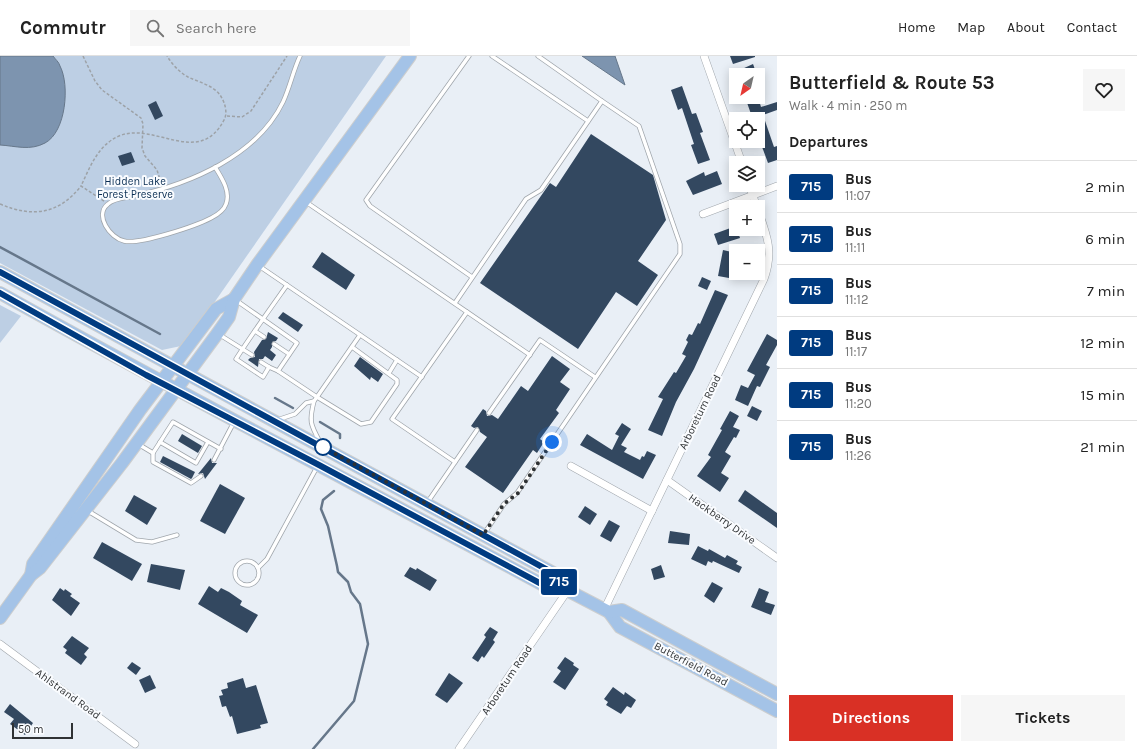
<!DOCTYPE html>
<meta charset="utf-8">
<style>
body{margin:0;font-family:Karla,sans-serif;background:#f6f6f6;color:#222;height:100vh;display:flex;flex-direction:column;font-size:15px;white-space:nowrap}
*{box-sizing:border-box;margin:0}
p{font-size:13px;color:#767676}
.icon{flex:none;width:22px;height:22px;fill:none;stroke:currentColor;stroke-width:2;stroke-linecap:round;stroke-linejoin:round}
.map{position:relative;flex:1;overflow:hidden}
.details{display:flex;flex-direction:column;background:#fff;width:360px}
.details>*{flex:none}
.badge{padding:0 8px;border-radius:3px;font-size:14px;line-height:26px}
.needle{width:26px;rotate:214deg}
.buttons{position:absolute;left:729px;top:12px;display:grid;gap:8px}
.buttons a{display:grid;place-items:center;width:36px;height:36px;border-radius:0px;background:#fff;box-shadow:0 2px 10px #0003;font-size:20px}
.scale{position:absolute;left:12px;bottom:10px;width:61px;box-sizing:border-box;padding-left:4px;border:2px solid #2f3234;border-top:0;font-size:11px;line-height:14px;white-space:nowrap;color:#2f3234;-webkit-text-stroke:3px #fafcff;paint-order:stroke}
.you{position:absolute;width:20px;height:20px;margin:-10px;border:3px solid #fff;border-radius:50%;background:#1a73e8;box-shadow:0 0 0 6px #1a73e833}
.map>.badge{position:absolute;translate:-50% -50%;box-shadow:0 0 0 2px #fff}
h2{padding:0 12px;font-size:15px;line-height:36px}
.round{display:grid;place-items:center;flex:none;width:42px;height:42px;border-radius:0px;background:#f6f6f6}
.overview{display:flex;align-items:center;justify-content:space-between;height:68px;padding:0 12px}
h1{font-size:19px;font-weight:700;line-height:30px}
.action{display:flex;gap:8px;margin-top:auto;padding:8px 12px}
.action a{flex:1;height:46px;border-radius:0px;background:#d93025;color:#fff;font-size:16px;font-weight:700;line-height:46px;text-align:center}
.action a+a{background:#f6f6f6;color:#222}
ul{padding:0;list-style:none}
li{display:flex;align-items:center;gap:12px;height:52px;padding:0 12px;border-top:1px solid #e0e0e0}
li div{flex:1}
li b{display:block;font-size:15px}
li em{font-style:normal}
li .badge{min-width:44px;font-weight:700;text-align:center}
header{display:flex;align-items:center;gap:24px;box-sizing:border-box;height:56px;padding:0 20px;background:#fff;border-bottom:1px solid #e0e0e0}
header strong{font-size:19px}
nav{display:flex;gap:22px;margin-inline-start:auto;font-size:14px}
.search{width:280px;height:36px;background:#f6f6f6;display:flex;align-items:center;gap:10px;box-sizing:border-box;padding:0 14px;border-radius:0px;color:#767676;font-size:15px}
main{display:flex;flex:1;min-height:0}
.map>svg:first-child{display:block}
.green{fill:#bdcfe4}
.water{fill:#7d94af;stroke:#66778a}
.lines{fill:none;stroke-linecap:round;stroke-linejoin:round}
.stream{stroke:#66778a;stroke-width:2.5}
.building{fill:#334860}
.service-casing{stroke:#a0a6ac;stroke-width:5}
.minor-casing{stroke:#a0a6ac;stroke-width:8}
.primary-casing{stroke:#cdcece;stroke-width:14}
.path{stroke:#9da2a7;stroke-width:1.5;stroke-dasharray:3 2;stroke-linecap:butt}
.service{stroke:#fff;stroke-width:3.5}
.minor{stroke:#fff;stroke-width:7}
.primary{stroke:#a4c3e7;stroke-width:12}
.line-casing{stroke:#fff;stroke-width:9}
.line{stroke:#003b80;stroke-width:6}
.walk{stroke:#2f3234;stroke-width:4;stroke-dasharray:0 7.2}
.stop-dot{fill:#fff;stroke:#003b80;stroke-width:2}
.labels{text-anchor:middle;dominant-baseline:central;stroke-width:4;stroke-linejoin:round;paint-order:stroke}
.park-label{font-size:11px;fill:#0a2e53;stroke:#fafcff}
.street-label{font-size:11px;fill:#2f3234;stroke:#fafcff}
</style>
<header>
<strong>Commutr</strong>
<div class="search"><svg class="icon" aria-label="search" viewBox="0 0 24 24"><circle cx="10" cy="10" r="6"/><path d="M15 15l6 6"/></svg>Search here</div>
<nav><a>Home</a><a>Map</a><a>About</a><a>Contact</a></nav>
</header>
<main>
<div class="map">
<svg width="777" height="693" viewBox="0 0 777 693">
<rect width="100%" height="100%" fill="#e9eff6"/>
<g class="green">
<path d="M0,0H386L191,280L181,290L162,294L0,207Z"/>
<path d="M0,249L21,260L0,287Z"/>
</g>
<g class="water">
<path d="M0,0H53C55,3 59,6 60,10C70,29 66,76 45,87C30,95 16,90 0,89Z"/>
<path d="M582,0H615L625,29Z"/>
</g>
<g class="lines">
<g class="stream">
<path d="M0,191L160,278"/>
<path d="M275,342L293,352"/>
<path d="M320,366L340,378V382"/>
<path d="M313,693L354,645L368,588L360,548L351,536L348,526L338,516L337,510L328,470L321,453L323,444L334,435"/>
</g>
</g>
<g class="building">
<path d="M730,0H755V1L733,8Z"/>
<path d="M753,8L757,19H744L742,13Z"/>
<path d="M682,30L692,58L696,57L703,76L700,77L710,104L698,108L691,89L694,88L682,52L678,54L671,34Z"/>
<path d="M745,41H758L761,51L777,46V54L763,59L774,91L777,90V104L768,107L758,80V56L751,58Z"/>
<path d="M156,45L163,60L155,64L148,49Z"/>
<path d="M591,78L653,119L666,164L638,205L658,219L637,250L616,236L578,293L480,227L550,127L556,131Z"/>
<path d="M131,96L135,106L122,110L118,100Z"/>
<path d="M717,115L722,128L693,139L686,125L704,116L705,120Z"/>
<path d="M736,170L740,182L718,189L714,178Z"/>
<path d="M723,194L736,197L733,221L729,220V222L718,220Z"/>
<path d="M322,196L355,219L346,234L312,211Z"/>
<path d="M702,221L711,225L707,234L698,230Z"/>
<path d="M715,234L728,239L694,313L676,346L662,380L648,374L663,343L658,341L674,316L676,317L686,300L682,298L688,286L686,284L689,278L692,279L698,267L700,268Z"/>
<path d="M283,256L303,269L298,276L278,262Z"/>
<path d="M268,276L278,282L276,285L272,286V291L270,294L276,299L272,305L265,300L263,303H259L258,311L248,304L250,302L255,301L254,296L262,284L266,283Z"/>
<path d="M767,278L777,284V289L766,309L770,311L760,331L757,330L748,350L735,344L741,329L748,332L755,319L747,315Z"/>
<path d="M552,300L570,313L560,326L570,333L556,354L559,357L540,383L544,386L537,397L533,394L503,437L465,411L487,381L480,376L478,371L474,372L471,370L483,353L486,355L487,360L492,359L498,363L521,330L528,335Z"/>
<path d="M360,301L383,318L378,326L371,321L370,324L354,310Z"/>
<path d="M752,350L762,355L757,365L747,360Z"/>
<path d="M730,355L739,360L733,371L740,374L736,382L734,381L725,396L731,400L721,417L729,422L720,436L697,420L711,401L708,399L722,374L720,373Z"/>
<path d="M622,367L631,373L621,389L627,392L624,396L640,404L642,400L644,401L647,395L656,399L643,423L580,389L587,378L612,394L619,380L615,378Z"/>
<path d="M182,378L202,390L198,397L178,385Z"/>
<path d="M163,400L195,416L192,422L191,423L160,406Z"/>
<path d="M211,402L212,407H217L205,423L203,417L198,418Z"/>
<path d="M220,428L245,442L225,478L200,465Z"/>
<path d="M745,434L777,457V472L738,445Z"/>
<path d="M134,439L157,452L147,469L125,455Z"/>
<path d="M585,450L597,458L590,469L578,461Z"/>
<path d="M609,464L620,470L611,486L600,480Z"/>
<path d="M670,475L690,478L689,489L668,487Z"/>
<path d="M102,486L142,508L132,525L93,502Z"/>
<path d="M698,490L708,495L709,493L725,502L727,499L738,505L736,508L742,511L739,517L713,505L712,507L708,505L706,510L691,503Z"/>
<path d="M151,508L185,514L180,534L147,526Z"/>
<path d="M661,509L665,521L654,524L651,513Z"/>
<path d="M410,511L416,514L417,512L437,524L430,535L404,520Z"/>
<path d="M712,526L723,532L714,547L704,540Z"/>
<path d="M209,530L218,536L221,532L229,536L242,545L240,549L258,559L247,577L198,548Z"/>
<path d="M60,532L64,535L65,533L72,538L70,540L80,547L71,560L52,544Z"/>
<path d="M759,532L769,536L765,546L775,549L771,559L751,551Z"/>
<path d="M490,571L498,576L493,584L495,586L484,602L482,600L478,606L472,602L486,581L484,579Z"/>
<path d="M72,580L89,592L84,598L87,601L81,609L65,597L67,594L63,591Z"/>
<path d="M565,601L574,607L573,609L579,613L565,634L553,626L561,615L557,612Z"/>
<path d="M132,606L141,612L136,619L127,612Z"/>
<path d="M449,617L463,627L447,647L435,639Z"/>
<path d="M150,619L156,632L145,637L139,624Z"/>
<path d="M243,622L246,632L256,629L268,667L260,669L261,672L237,678L232,660L230,661L226,650L222,651L219,640L223,639L221,634L228,632L227,627Z"/>
<path d="M613,631L624,639L625,636L636,644L631,652L627,650L621,658L606,649L608,646L604,643Z"/>
<path d="M10,648L33,667L25,679L10,668L14,663L4,656Z"/>
</g>
<g class="lines">
<defs>
<g id="service">
<path d="M469,0L366,144L370,150L472,221"/>
<path d="M492,0L588,65"/>
<path d="M215,111C221,121 231,135 226,148C224,154 217,159 211,162C196,170 139,189 124,185C110,182 94,159 108,148C115,142 126,142 134,140C190,128 257,100 283,46C290,31 293,15 300,0"/>
<path d="M306,146L530,299"/>
<path d="M259,210L422,321"/>
<path d="M237,245L297,287L278,315L269,311L263,321L236,303C252,278 270,253 287,229"/>
<path d="M455,247L526,143L541,134L602,45L538,0"/>
<path d="M255,275L264,281"/>
<path d="M220,279L252,299"/>
<path d="M274,288L289,298"/>
<path d="M261,306L269,311"/>
<path d="M278,315L317,341L360,279"/>
<path d="M389,317L397,304"/>
<path d="M314,345C309,365 310,368 320,386"/>
<path d="M489,357L540,284L595,321"/>
<path d="M277,364L295,358L306,347L314,345L317,341L361,368L371,366L397,328V324L352,291"/>
<path d="M160,386L196,407L208,386"/>
<path d="M138,388L153,397L173,366L221,393"/>
<path d="M153,397V406L191,427L201,420"/>
<path d="M214,404L234,366"/>
<path d="M455,406L392,363L467,256"/>
<path d="M427,447L477,374"/>
<path d="M88,455L136,484L152,486L177,479"/>
<path d="M484,478L504,448L517,437L680,198V188L639,70L602,45"/>
<circle cx="247" cy="517" r="12"/>
<path d="M258,512L267,503L317,411"/>
</g>
<g id="minor">
<path d="M704,0L742,107"/>
<path d="M749,129L757,151"/>
<path d="M703,158L777,130"/>
<path d="M571,410L652,455"/>
<path d="M667,424L777,502"/>
<path d="M604,554L764,223C774,196 767,179 758,154"/>
<path d="M0,588L135,688"/>
<path d="M459,693L568,534"/>
</g>
<g id="primary">
<path d="M0,216L555,518L561,531"/>
<path d="M0,237C181,338 365,433 547,531H561L609,556L620,571L777,655"/>
<path d="M31,519L33,508L140,354L216,253L234,243"/>
<path d="M609,556L622,554L777,638"/>
<path d="M0,562L31,519L40,512L122,407L217,278L229,261L234,243L257,209L410,0"/>
</g>
</defs>
<use href="#service" class="service-casing"/>
<use href="#minor" class="minor-casing"/>
<use href="#primary" class="primary-casing"/>
<g class="path">
<path d="M83,0L95,25L102,34L141,62L143,68L142,92L145,100L157,114L161,127"/>
<path d="M227,60L242,61L251,55L287,0"/>
<path d="M104,145L81,130C90,111 98,89 119,80C154,65 199,112 224,64C228,57 225,46 220,39C213,29 198,26 188,21C179,16 172,8 167,0"/>
<path d="M0,148C33,162 59,158 81,130"/>
</g>
<use href="#service" class="service"/>
<use href="#minor" class="minor"/>
<use href="#primary" class="primary"/>
</g>
<g class="lines">
<defs>
<path id="line" d="M0,216L555,518L561,531H547L319,409L146,319L0,237"/>
</defs>
<use href="#line" class="line-casing"/>
<use href="#line" class="line"/>
<path class="walk" d="M323,391L483,479L504,448L518,437L552,386"/>
</g>
<circle class="stop-dot" cx="323" cy="391" r="8"/>
<g class="labels">
<g class="park-label">
<text x="135" y="125">Hidden Lake<tspan x="135" dy="13">Forest Preserve</tspan></text>
</g>
<g class="street-label">
<text transform="translate(700 356) rotate(-64)">Arboretum Road</text>
<text transform="translate(722 463) rotate(35)">Hackberry Drive</text>
<text transform="translate(691 608) rotate(28)">Butterfield Road</text>
<text transform="translate(507 624) rotate(-56)">Arboretum Road</text>
<text transform="translate(68 638) rotate(36)">Ahlstrand Road</text>
</g>
</g>
</svg>
<div class="buttons">
<a><svg class="needle" viewBox="-14 -14 28 28"><path d="M0-13l5 13h-10z" fill="#e53935"/><path d="M0 13l5-13h-10z" fill="#767676"/></svg></a>
<a><svg class="icon" aria-label="locate" viewBox="0 0 24 24"><circle cx="12" cy="12" r="6"/><path d="M12 2v4M12 18v4M2 12h4M18 12h4"/></svg></a>
<a><svg class="icon" aria-label="layers" viewBox="0 0 24 24"><path d="M12 4l9 5-9 5-9-5zM3 14l9 5 9-5"/></svg></a>
<a>+</a>
<a>−</a>
</div>
<div class="scale">50 m</div>
<div class="you" style="left:552px;top:386px"></div>
<b class="badge" style="left:559px;top:526px;background:#003b80;color:#fff">715</b>
</div>
<section class="details">
<div class="overview"><div><h1>Butterfield &amp; Route 53</h1><p>Walk · 4 min · 250 m</p></div><a class="round"><svg class="icon" aria-label="heart" viewBox="0 0 24 24"><path d="M12 20l-8-8c-3-5 5-10 8-4 3-6 11-1 8 4z"/></svg></a></div>
<h2>Departures</h2>
<ul>
<li><span class="badge" style="background:#003b80;color:#fff">715</span><div><b>Bus</b><p>11:07</p></div><em>2 min</em></li>
<li><span class="badge" style="background:#003b80;color:#fff">715</span><div><b>Bus</b><p>11:11</p></div><em>6 min</em></li>
<li><span class="badge" style="background:#003b80;color:#fff">715</span><div><b>Bus</b><p>11:12</p></div><em>7 min</em></li>
<li><span class="badge" style="background:#003b80;color:#fff">715</span><div><b>Bus</b><p>11:17</p></div><em>12 min</em></li>
<li><span class="badge" style="background:#003b80;color:#fff">715</span><div><b>Bus</b><p>11:20</p></div><em>15 min</em></li>
<li><span class="badge" style="background:#003b80;color:#fff">715</span><div><b>Bus</b><p>11:26</p></div><em>21 min</em></li>
</ul>
<div class="action"><a>Directions</a><a>Tickets</a></div>
</section>
</main>
